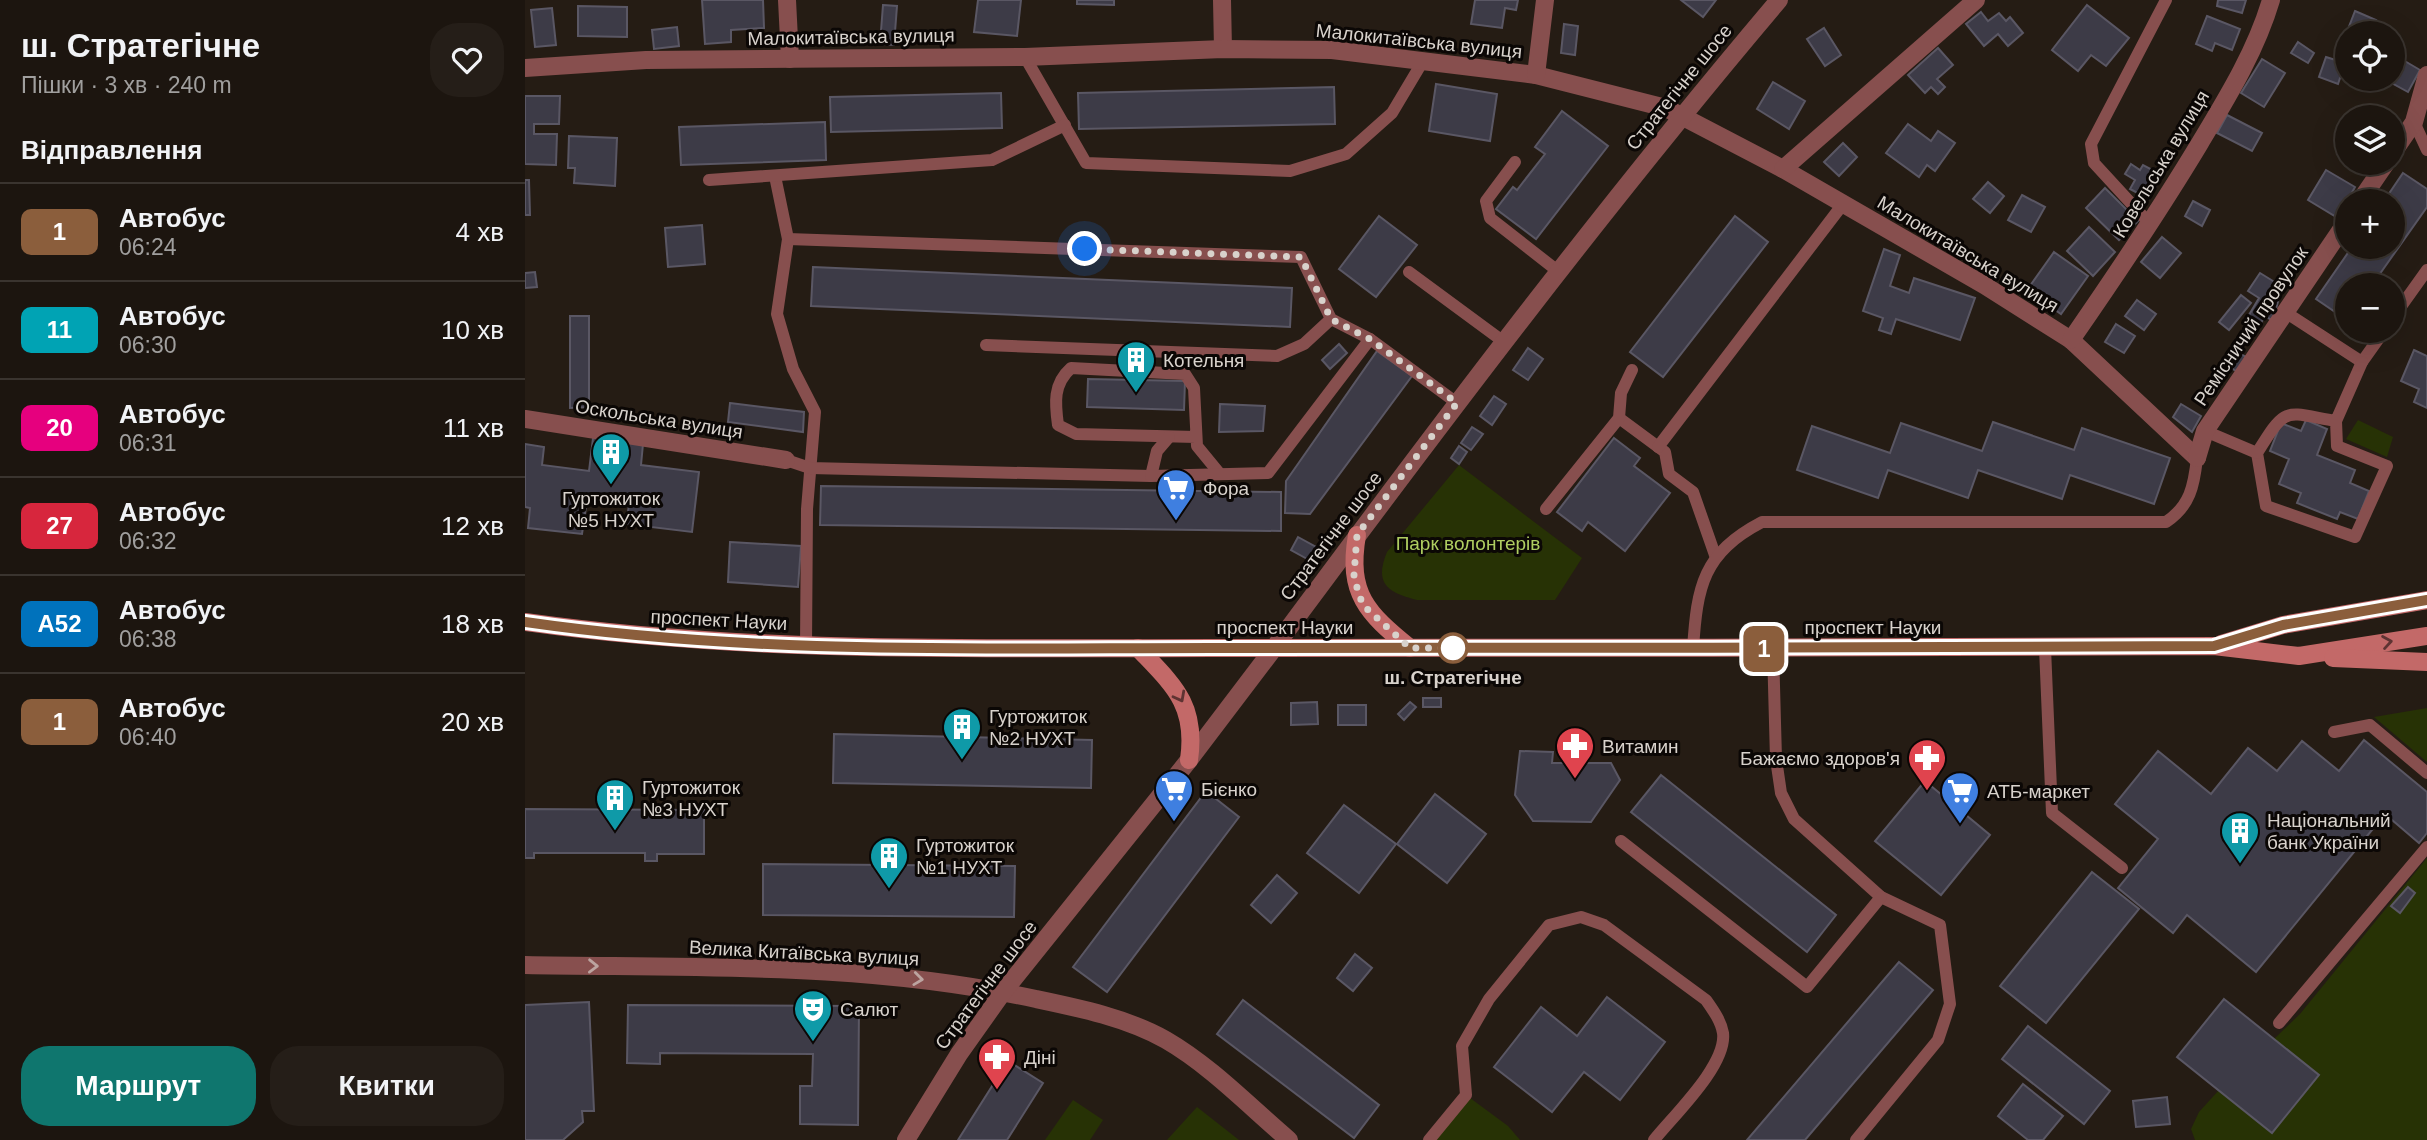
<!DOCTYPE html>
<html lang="uk">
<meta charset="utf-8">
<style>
body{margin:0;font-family:Arial,sans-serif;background:#251e18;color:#f1f3f6;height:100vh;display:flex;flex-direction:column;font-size:26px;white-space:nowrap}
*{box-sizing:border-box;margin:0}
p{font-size:23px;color:#a09f9e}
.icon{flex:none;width:38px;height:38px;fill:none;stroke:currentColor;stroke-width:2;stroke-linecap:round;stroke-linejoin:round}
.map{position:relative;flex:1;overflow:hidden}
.panel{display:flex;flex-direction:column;background:#1c150f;width:525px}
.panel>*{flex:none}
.badge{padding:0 14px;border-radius:10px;font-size:24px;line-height:46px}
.buttons{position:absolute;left:1810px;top:21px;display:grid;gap:14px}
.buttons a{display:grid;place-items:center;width:70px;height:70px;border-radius:50%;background:#1c150f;box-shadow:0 7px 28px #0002,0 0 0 2px #3a342f;font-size:35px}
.you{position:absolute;width:35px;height:35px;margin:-18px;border:5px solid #fff;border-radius:50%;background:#1a73e8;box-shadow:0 0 0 10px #1a73e833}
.map>.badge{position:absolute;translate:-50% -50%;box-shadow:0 0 0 4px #fff}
h2{padding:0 21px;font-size:26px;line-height:63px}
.round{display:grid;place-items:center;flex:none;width:74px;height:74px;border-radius:28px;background:#251e18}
.summary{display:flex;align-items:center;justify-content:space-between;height:119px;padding:0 21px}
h1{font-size:33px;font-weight:800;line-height:52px}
.primary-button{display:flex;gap:14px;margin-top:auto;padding:14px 21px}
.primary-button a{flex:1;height:80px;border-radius:28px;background:#0f766e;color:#fff;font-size:28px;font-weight:800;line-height:80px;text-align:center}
.primary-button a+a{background:#251e18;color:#f1f3f6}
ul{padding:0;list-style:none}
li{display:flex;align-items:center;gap:21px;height:98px;padding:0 21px;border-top:2px solid #3a342f}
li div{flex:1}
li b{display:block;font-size:26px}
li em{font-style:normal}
li .badge{min-width:77px;font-weight:700;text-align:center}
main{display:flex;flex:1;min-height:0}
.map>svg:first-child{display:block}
.green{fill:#273205}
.building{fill:#3d3b47;stroke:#5a5764;stroke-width:2}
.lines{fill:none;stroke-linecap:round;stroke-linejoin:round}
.service{stroke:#874f4e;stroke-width:12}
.minor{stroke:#874f4e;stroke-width:18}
.tertiary{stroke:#874f4e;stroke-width:18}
.secondary{stroke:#c36968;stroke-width:18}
.oneway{stroke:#5e3332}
.oneway2{stroke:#bca4a0}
.line-casing{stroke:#fff;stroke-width:16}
.line{stroke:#8b5e3c;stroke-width:10}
.walk{stroke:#d8d2cc;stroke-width:7;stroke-dasharray:0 12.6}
.stop-dot{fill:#fff;stroke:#8b5e3c;stroke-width:3.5}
.labels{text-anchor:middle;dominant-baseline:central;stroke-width:6;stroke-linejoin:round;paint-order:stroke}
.street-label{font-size:19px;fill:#d8d2cc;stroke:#0b0705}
.poi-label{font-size:19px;fill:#d8d2cc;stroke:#0b0705;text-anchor:start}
.park-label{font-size:19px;fill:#afce61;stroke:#0b0705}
.stop-label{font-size:19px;font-weight:bold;fill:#d8d2cc;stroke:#0b0705}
</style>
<main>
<section class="panel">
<div class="summary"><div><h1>ш. Стратегічне</h1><p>Пішки · 3 хв · 240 m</p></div><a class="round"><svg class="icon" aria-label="heart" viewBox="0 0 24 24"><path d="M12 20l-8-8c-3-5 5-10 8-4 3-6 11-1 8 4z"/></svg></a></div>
<h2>Відправлення</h2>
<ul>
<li><span class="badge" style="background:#8b5e3c;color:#fff">1</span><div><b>Автобус</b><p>06:24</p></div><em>4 хв</em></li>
<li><span class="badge" style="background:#00a3b4;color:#fff">11</span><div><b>Автобус</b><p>06:30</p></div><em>10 хв</em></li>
<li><span class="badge" style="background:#e6007e;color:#fff">20</span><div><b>Автобус</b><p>06:31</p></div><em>11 хв</em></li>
<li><span class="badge" style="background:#d7263d;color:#fff">27</span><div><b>Автобус</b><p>06:32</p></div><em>12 хв</em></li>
<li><span class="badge" style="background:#0072bc;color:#fff">А52</span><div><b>Автобус</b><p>06:38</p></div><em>18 хв</em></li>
<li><span class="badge" style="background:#8b5e3c;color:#fff">1</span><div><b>Автобус</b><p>06:40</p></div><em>20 хв</em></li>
</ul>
<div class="primary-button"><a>Маршрут</a><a>Квитки</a></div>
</section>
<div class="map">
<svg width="1902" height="1140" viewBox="0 0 1902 1140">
<rect width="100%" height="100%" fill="#251c14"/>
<g class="green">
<path d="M1833,420L1868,437L1862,457L1821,439Z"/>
<path d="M934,465L1057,558L1030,600H892C862,593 849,583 862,552Z"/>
<path d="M1902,708V762L1849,717Z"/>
<path d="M1902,858V1140H1670L1666,1129L1674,1112L1694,1090L1747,1133L1794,1075L1749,1039L1775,1014Z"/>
<path d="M941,1095L983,1126L995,1140H904Z"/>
<path d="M548,1100L578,1120L565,1140H520Z"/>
<path d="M672,1107L714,1140H642Z"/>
</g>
<g class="building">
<path d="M177,0H238L239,28L206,30V42L180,44Z"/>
<path d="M453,0H496L492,36L449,32Z"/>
<path d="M552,0H589V5L552,4Z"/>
<path d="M950,0H993L991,10L980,8L977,28L946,24Z"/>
<path d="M1156,0H1191L1178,17Z"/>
<path d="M1693,0H1721L1717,13L1692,6Z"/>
<path d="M358,5L372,6L369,45L355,44Z"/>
<path d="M1562,5L1604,38L1581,66L1566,55L1553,71L1527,50Z"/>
<path d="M53,6L102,7V37L53,36Z"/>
<path d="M27,8L31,45L10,47L6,10Z"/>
<path d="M1830,11L1851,20L1845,33H1822V43L1818,42Z"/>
<path d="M1456,12L1463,21L1474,13L1481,21L1485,17L1498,33L1483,46L1473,34L1459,46L1441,24Z"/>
<path d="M1682,16L1715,29L1707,50L1690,43L1687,51L1671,44Z"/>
<path d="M1039,24L1053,26L1050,55L1036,53Z"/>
<path d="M152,27L154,46L129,49L127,30Z"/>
<path d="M1299,28L1316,55L1300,66L1282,39Z"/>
<path d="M1773,42L1789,53L1783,63L1766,53Z"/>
<path d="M1413,48L1428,65L1412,79L1420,87L1413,94L1406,87L1400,93L1383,75Z"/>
<path d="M1801,57L1820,63L1813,84L1794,77Z"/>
<path d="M1737,59L1760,73L1739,107L1716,93Z"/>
<path d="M1878,60L1895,70L1883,92L1865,82Z"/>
<path d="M1248,82L1280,101L1264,129L1232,109Z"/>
<path d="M911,84L972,94L965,141L904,131Z"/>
<path d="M809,87L810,124L554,129L553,93Z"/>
<path d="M476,93L477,128L306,132L305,97Z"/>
<path d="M0,96H35L34,124H9V134H32L31,165L0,164Z"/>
<path d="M1037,111L1083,146L1011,239L971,209L988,187L992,190L1020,154L1010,147Z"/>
<path d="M1702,115L1737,133L1727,151L1692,133Z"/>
<path d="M300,122L301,160L156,165L154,127Z"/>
<path d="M1383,124L1406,141L1413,131L1430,143L1410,171L1402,165L1394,177L1361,153Z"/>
<path d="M44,136L92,138L90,186L49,183L50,168H43Z"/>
<path d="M1318,143L1332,157L1314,176L1299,162Z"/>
<path d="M1606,164L1615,170L1618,165L1637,175L1624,199L1605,189L1610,180L1600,174Z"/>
<path d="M1801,170L1830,187L1813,218L1783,200Z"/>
<path d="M1878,173L1902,189V207L1847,285H1822V320L1791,299L1827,247H1867V201H1859Z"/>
<path d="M0,180H4L5,215H0Z"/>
<path d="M1463,182L1479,196L1465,213L1448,199Z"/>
<path d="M1580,188L1613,221L1594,240L1561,208Z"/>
<path d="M1497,195L1520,207L1506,232L1483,220Z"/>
<path d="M1668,201L1685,210L1677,226L1660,216Z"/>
<path d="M854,216L892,245L851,297L814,269Z"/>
<path d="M1210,216L1243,242L1138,377L1105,352Z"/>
<path d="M177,225L180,264L143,267L140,228Z"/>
<path d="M1564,227L1590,252L1568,276L1542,251Z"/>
<path d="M1637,237L1656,253L1635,278L1616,262Z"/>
<path d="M1359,249L1375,255L1365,286L1384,293L1389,278L1450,298L1435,340L1371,319L1366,334L1354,330L1358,318L1338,311Z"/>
<path d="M1529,252L1563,276L1536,314L1502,290Z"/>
<path d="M288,267L767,288L765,327L286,306Z"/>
<path d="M10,272L12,287L0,288V273Z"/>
<path d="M1735,273L1756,286L1750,296L1754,298L1751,309L1754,311L1748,321L1740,316L1733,328L1721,320L1734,298L1723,291Z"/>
<path d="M1716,295L1726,303L1704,330L1694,322Z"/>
<path d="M1612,300L1631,314L1619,330L1600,316Z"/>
<path d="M45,316H64V407L45,408Z"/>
<path d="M1591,324L1610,336L1599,353L1580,342Z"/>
<path d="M814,344L822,353L805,369L797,360Z"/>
<path d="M1003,348L1018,359L1003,380L988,370Z"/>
<path d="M1889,350L1902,356V408L1889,402L1894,389L1876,381Z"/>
<path d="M852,351L887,376L785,514L760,513L761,481Z"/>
<path d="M1712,352L1721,357L1713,372L1704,367Z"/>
<path d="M563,379L660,381L659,410L562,407Z"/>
<path d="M969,396L981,404L967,425L955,416Z"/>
<path d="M205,403L279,412L278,432L203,422Z"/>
<path d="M695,404L740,406L738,431L694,432Z"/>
<path d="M1656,404L1676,416L1667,432L1648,417Z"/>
<path d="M1781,420L1802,429L1792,455L1830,470L1825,483L1844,491L1833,519L1815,512L1812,519L1772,503L1776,493L1754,484L1764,459L1745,451L1756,423L1776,431Z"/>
<path d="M1468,422L1549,450L1557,428L1645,458L1629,504L1545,475L1537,499L1453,470L1443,498L1363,470L1353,498L1272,470L1287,426L1365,453L1376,423L1457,451Z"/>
<path d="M947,427L958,434L946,450L936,443Z"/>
<path d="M68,438L118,444L116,465L174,472L167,532L101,524L104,505L62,500L57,534L3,528L5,508L0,507V444L19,447L17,465L64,471Z"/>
<path d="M1089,438L1115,458L1109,466L1145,493L1100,551L1063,522L1057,531L1032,512Z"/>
<path d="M934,446L942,452L934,464L926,458Z"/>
<path d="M296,486L756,492V531L295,525Z"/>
<path d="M773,537L791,547L784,560L766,550Z"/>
<path d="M205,542L276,546L273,587L203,582Z"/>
<rect x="898" y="698" width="18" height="9"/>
<path d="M792,702L793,724L766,725V703Z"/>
<path d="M885,702L891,707L879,720L873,714Z"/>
<rect x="813" y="705" width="28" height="20"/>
<path d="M309,734L567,740L566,788L308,783Z"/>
<path d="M1839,740L1902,792V833L1894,843L1860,814L1731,972L1662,915L1648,933L1593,888L1633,839L1590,804L1633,751L1686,794L1723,748L1752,771L1777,741L1814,771Z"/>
<path d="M995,751L1028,752L1027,763H1086L1095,780L1066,822L1008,821L990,795Z"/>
<path d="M1136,775L1311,915L1282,952L1106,812Z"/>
<path d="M1400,781L1465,835L1416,895L1350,841Z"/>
<path d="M681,791L714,817L582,992L548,967Z"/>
<path d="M910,794L961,834L922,883L872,844Z"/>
<path d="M819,805L871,844L834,893L782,853Z"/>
<path d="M0,809L179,810V854H132V861H120V853H9V858H0Z"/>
<path d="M238,864L490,866L489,917L238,915Z"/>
<path d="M1567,872L1614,909L1521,1023L1475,986Z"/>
<path d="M752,875L772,893L746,923L726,905Z"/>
<path d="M1883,887L1890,893L1875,913L1866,906Z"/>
<path d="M830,954L847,968L828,991L812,978Z"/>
<path d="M1374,962L1408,990L1280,1140H1222Z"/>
<path d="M1082,997L1140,1042L1095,1100L1059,1072L1027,1112L969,1067L1016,1007L1052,1036Z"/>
<path d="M1699,999L1794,1075L1747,1133L1652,1057Z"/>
<path d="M718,1000L854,1105L829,1138L692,1034Z"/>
<path d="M64,1002L69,1111H57L58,1122L38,1140H0V1005Z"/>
<path d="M103,1005L334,1006L333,1125L275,1124V1086H287L288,1054L135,1053V1064L102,1063Z"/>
<path d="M1503,1026L1585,1091L1559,1124L1477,1059Z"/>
<path d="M483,1061L518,1083L482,1140H433Z"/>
<path d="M1498,1084L1538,1116L1518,1140H1503L1473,1116Z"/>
<path d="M1642,1097L1645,1124L1611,1127L1608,1101Z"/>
</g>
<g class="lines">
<g class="service">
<path d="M500,57L561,163L765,171L821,154L867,113L898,61"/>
<path d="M1889,122L1902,150"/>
<path d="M990,162L961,201L965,218L1034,272"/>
<path d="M250,176L263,239L252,314L268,369L290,412L282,509L281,646"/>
<path d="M184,180L467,160L540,125"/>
<path d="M1626,225L1569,163L1566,144L1641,0"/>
<path d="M263,239L776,257L806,319L845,339L932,403"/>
<path d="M884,272L979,342"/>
<path d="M1760,312L1837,362L1859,331"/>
<path d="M1867,319L1902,270"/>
<path d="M461,345L752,356L779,344L806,319"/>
<path d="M1094,418L1140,452L1144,474L1168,492L1190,555"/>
<path d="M1811,421C1758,412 1762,405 1732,453L1741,506L1830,537L1862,466L1812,446L1811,421L1837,362"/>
<path d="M1680,431L1732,453"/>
<path d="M671,437L551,434L533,425C530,403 528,384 546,368L660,374L669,388L672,446L695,474"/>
<path d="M1133,447L1318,204"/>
<path d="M261,460L285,468L626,476L743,473L845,339"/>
<path d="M626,476L632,451L644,437"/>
<path d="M1021,509L1094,418L1096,393L1107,370"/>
<path d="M1520,648L1527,813L1597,868"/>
<path d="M1168,649C1172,586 1178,553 1237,522H1641C1665,506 1669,486 1672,458"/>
<path d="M1248,649L1251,759L1256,793L1269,819L1356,897L1415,925L1425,1004L1413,1040L1331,1140"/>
<path d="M1809,732L1845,725L1902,773"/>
<path d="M1096,841L1282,987L1356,897"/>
<path d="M1754,1023L1902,847"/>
<path d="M904,1140L941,1095L937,1046L964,999L1024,925L1056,917L1079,925L1181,1000C1188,1010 1196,1021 1198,1033C1202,1065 1149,1115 1129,1140"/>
</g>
<g class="minor">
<path d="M262,0L265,59"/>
<path d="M697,0L698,49"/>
<path d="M0,68L121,60L500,57L698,49L807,50L1011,75L1141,108L1258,169L1459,285L1546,340L1672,458"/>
<path d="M1011,75L1020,0"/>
<path d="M1867,154L1889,122L1902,75"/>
<path d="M1258,169L1451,0"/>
<path d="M1835,201L1861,163"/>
<path d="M1546,340C1591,275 1634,211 1675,143C1702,98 1731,51 1746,0"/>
<path d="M0,419L261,460"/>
<path d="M1672,458L1680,431L1822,221"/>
<path d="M749,648C912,428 1077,209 1254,0"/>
<path d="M0,965C170,968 343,962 511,999C554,1008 602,1018 641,1040C686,1066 725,1107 764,1140"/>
</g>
<path class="tertiary" d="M381,1140L434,1054L478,992L664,760L749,648"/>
<g class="secondary">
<path d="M832,535C822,594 842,613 885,648"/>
<path d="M0,622C228,654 457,648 687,648C1021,647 1355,649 1689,646L1774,656L1902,636"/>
<path d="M1696,644L1758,625L1902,600"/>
<path d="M613,648C648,685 672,704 664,760"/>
<path d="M1808,658L1902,662"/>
</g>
</g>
<defs><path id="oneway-chevron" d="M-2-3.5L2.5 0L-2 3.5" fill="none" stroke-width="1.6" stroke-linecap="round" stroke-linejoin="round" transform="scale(1.75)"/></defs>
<g class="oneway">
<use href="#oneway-chevron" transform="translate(1862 642) rotate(-9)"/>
<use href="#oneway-chevron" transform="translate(655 697) rotate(62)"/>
</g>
<g class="oneway2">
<use href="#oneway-chevron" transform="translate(68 966) rotate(1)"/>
<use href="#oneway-chevron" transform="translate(393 979) rotate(7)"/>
</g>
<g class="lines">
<defs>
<path id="line" d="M0,622C227,655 458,648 687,648C1021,647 1355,649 1689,646L1758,625L1902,600"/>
</defs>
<use href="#line" class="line-casing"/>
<use href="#line" class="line"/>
<path class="walk" d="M560,249L776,257L806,319L845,339L932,403L832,535L829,575L834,596L841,608L885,648H928"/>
</g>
<defs>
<symbol id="building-pin" viewBox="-11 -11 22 30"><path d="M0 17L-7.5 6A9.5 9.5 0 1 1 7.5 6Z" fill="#0f9aa8" stroke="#0b0705"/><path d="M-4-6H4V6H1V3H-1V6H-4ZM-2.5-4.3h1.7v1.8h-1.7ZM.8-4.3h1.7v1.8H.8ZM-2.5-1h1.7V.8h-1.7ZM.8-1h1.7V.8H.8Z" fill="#fff"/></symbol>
<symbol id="supermarket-pin" viewBox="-11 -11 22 30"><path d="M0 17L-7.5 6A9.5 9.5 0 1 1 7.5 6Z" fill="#3f7fe0" stroke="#0b0705"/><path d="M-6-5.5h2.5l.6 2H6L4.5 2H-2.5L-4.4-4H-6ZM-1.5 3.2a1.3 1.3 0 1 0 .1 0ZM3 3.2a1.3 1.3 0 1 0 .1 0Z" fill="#fff"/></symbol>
<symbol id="pharmacy-pin" viewBox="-11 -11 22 30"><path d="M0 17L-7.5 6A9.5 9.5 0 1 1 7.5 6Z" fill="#e0444e" stroke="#0b0705"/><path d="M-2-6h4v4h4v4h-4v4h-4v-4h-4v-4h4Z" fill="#fff"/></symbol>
<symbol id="theatre-pin" viewBox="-11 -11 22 30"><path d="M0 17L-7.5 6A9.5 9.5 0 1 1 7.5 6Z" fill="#0f9aa8" stroke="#0b0705"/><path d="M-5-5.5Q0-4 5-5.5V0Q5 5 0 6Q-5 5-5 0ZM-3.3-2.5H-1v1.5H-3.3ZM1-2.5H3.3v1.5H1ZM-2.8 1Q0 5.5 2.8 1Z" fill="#fff"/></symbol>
</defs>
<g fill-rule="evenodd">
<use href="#building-pin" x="589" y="338" width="44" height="60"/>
<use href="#building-pin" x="64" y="430" width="44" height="60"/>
<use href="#supermarket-pin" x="629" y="466" width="44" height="60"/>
<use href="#building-pin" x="415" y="705" width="44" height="60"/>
<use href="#pharmacy-pin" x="1028" y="724" width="44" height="60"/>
<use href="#pharmacy-pin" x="1380" y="736" width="44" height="60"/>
<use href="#supermarket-pin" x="627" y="767" width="44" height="60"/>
<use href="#supermarket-pin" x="1413" y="769" width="44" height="60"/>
<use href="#building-pin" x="68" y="776" width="44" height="60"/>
<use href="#building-pin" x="1693" y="809" width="44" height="60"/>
<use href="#building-pin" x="342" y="834" width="44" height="60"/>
<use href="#theatre-pin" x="266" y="987" width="44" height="60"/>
<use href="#pharmacy-pin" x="450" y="1035" width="44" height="60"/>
</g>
<circle class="stop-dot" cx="928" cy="648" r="14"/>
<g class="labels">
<g class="street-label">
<text transform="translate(326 37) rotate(-1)">Малокитаївська вулиця</text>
<text transform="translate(894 41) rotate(6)">Малокитаївська вулиця</text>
<text transform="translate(1154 87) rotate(-51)">Стратегічне шосе</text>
<text transform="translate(1636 164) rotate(-59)">Ковельська вулиця</text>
<text transform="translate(1443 254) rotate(31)">Малокитаївська вулиця</text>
<text transform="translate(1726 326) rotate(-56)">Ремісничий провулок</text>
<text transform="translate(134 419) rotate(9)">Оскольська вулиця</text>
<text transform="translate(806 536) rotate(-53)">Стратегічне шосе</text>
<text transform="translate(194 620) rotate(3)">проспект Науки</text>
<text x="760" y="627">проспект Науки</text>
<text x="1348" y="627">проспект Науки</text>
<text transform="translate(279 953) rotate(3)">Велика Китаївська вулиця</text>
<text transform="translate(461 985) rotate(-53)">Стратегічне шосе</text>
</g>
<g class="poi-label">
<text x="638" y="360">Котельня</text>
<text x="678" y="488">Фора</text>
<text x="86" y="498" text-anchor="middle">Гуртожиток<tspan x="86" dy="22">№5 НУХТ</tspan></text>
<text x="464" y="716">Гуртожиток<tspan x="464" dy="22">№2 НУХТ</tspan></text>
<text x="1077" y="746">Витамин</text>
<text x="1375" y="758" text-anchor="end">Бажаємо здоров'я</text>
<text x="117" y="787">Гуртожиток<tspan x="117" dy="22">№3 НУХТ</tspan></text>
<text x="676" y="789">Бієнко</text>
<text x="1462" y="791">АТБ-маркет</text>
<text x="1742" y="820">Національний<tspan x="1742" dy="22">банк України</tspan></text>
<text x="391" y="845">Гуртожиток<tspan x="391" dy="22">№1 НУХТ</tspan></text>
<text x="315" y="1009">Салют</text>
<text x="499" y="1057">Діні</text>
</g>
<g class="park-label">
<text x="943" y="543">Парк волонтерів</text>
</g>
<g class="stop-label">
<text x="928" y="677">ш. Стратегічне</text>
</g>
</g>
</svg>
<div class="buttons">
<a><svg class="icon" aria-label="locate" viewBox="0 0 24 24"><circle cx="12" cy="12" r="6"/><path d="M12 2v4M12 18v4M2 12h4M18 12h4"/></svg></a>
<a><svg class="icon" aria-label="layers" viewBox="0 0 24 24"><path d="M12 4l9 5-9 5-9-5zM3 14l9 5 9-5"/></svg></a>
<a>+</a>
<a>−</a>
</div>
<div class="you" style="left:560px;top:249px"></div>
<b class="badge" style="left:1239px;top:649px;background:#8b5e3c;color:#fff">1</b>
</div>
</main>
